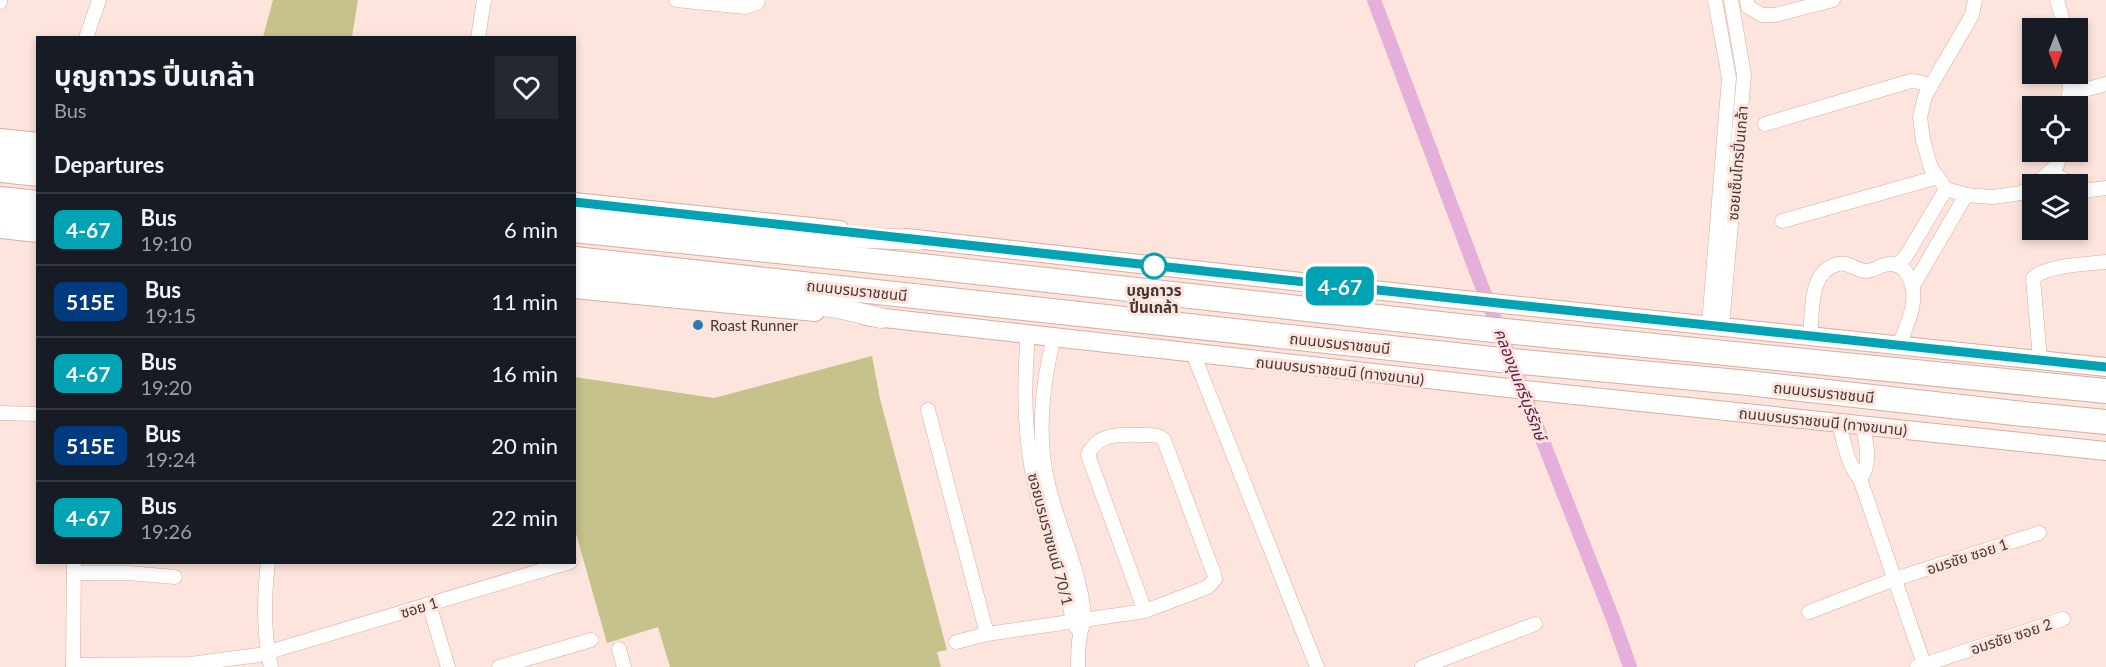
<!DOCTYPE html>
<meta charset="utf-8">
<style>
body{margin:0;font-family:Lato,"Noto Sans Thai",sans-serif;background:#242831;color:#f1f3f6;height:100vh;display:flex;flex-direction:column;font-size:22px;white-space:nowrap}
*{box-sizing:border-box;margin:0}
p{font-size:20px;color:#9ea1a6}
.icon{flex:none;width:33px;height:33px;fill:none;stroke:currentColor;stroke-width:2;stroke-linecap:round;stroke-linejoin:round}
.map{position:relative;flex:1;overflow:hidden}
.panel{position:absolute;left:36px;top:36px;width:540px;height:528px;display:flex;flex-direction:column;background:#171b24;border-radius:0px;box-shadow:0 3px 9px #0003}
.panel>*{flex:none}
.badge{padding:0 12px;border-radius:9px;font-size:21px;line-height:39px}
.needle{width:39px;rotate:180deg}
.tools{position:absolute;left:2022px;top:18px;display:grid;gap:12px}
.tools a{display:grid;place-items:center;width:66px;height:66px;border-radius:0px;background:#171b24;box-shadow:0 3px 9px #0003;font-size:30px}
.map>.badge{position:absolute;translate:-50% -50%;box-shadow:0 0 0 3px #fff}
h2{padding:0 18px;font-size:22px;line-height:54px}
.round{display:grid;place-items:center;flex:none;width:63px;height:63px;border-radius:0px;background:#242831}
.overview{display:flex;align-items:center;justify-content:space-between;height:102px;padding:0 18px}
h1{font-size:28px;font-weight:700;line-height:45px}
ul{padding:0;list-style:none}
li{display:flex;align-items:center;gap:18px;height:72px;padding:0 18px;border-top:2px solid #363941}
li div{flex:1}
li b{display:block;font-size:22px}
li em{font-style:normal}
li .badge{min-width:66px;font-weight:700;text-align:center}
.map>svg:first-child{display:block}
.green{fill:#c6c28c}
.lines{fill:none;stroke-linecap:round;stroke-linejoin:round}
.canal{stroke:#e6aeda;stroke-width:14}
.street-casing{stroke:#d5aea1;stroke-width:15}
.secondary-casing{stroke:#d5aea1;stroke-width:20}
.primary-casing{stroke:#d5aea1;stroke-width:21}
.highway-casing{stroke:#d5aea1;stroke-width:26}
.street{stroke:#fff;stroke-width:14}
.secondary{stroke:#fff;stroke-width:18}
.primary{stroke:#fff;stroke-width:20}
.highway{stroke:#fff;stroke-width:24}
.line-casing{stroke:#fff;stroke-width:14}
.line{stroke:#00a3b4;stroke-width:9}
.stop-dot{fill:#fff;stroke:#00a3b4;stroke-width:3}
.poi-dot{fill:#267ead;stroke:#fde4dc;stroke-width:2}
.labels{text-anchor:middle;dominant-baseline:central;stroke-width:6;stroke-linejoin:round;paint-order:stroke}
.street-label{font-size:15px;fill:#463631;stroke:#fde4dc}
.stop-label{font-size:15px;font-weight:bold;fill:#463631;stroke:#fde4dc}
.poi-label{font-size:15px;fill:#463631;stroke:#fde4dc;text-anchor:start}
.water-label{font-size:16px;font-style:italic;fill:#5c1c52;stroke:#fde4dc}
</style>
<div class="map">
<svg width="2106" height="667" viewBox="0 0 2106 667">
<rect width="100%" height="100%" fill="#fde4dc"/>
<g class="green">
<path d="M273,0H358L352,37H263Z"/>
<path d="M872,356L880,399L947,650L937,652L941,667H670L658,627L607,643L575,530V377L714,398Z"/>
</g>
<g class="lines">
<path class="canal" d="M1374,0L1482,287L1613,619L1630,667"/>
<defs>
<g id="street">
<path d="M676,0L745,7L757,3L758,0"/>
<path d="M1747,0L1748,7L1762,15H1775L1833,0"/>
<path d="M1975,0L1972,15L1925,96L1920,117L1923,140L1931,168L1946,189L1966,195L1993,197L2021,193L2032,187"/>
<path d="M2057,0L2065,28"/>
<path d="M0,2V0"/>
<path d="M86,38L99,0"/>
<path d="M478,38L484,0"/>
<path d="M2069,94L2106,84"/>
<path d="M2069,106L2070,74"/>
<path d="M1765,124L1911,81L1920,82L1931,86"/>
<path d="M2051,172L2072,184"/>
<path d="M2036,184L2057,165L2062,152"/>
<path d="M2078,188L2091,190L2106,188"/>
<path d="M1782,221L1938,177"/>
<path d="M1898,265L1906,256L1946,189"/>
<path d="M1913,286L1966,195"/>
<path d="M1709,324L1729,78L1715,0"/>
<path d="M1722,326L1744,75L1731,0"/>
<path d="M1028,334C1023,389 1024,444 1038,498C1043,519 1053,538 1059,559C1065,579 1069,600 1073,622L1076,627"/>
<path d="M1810,335C1813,312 1808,271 1838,264C1849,261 1857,272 1868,271C1876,270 1882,264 1890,264C1897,264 1904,268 1908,275C1921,298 1908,322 1899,345"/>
<path d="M1054,337C1042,385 1036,435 1048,484C1058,528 1081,571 1084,617C1084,623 1081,629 1080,635C1078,645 1078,657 1078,667"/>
<path d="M1193,353L1317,667"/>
<path d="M2040,359L2033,278C2048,265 2086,264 2106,262"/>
<path d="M928,410L987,634"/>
<path d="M0,413L38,414"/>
<path d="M1839,423C1844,442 1847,464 1860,479L1925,667"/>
<path d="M1860,479C1872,462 1866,444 1863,426"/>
<path d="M268,562C264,597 263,633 271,667"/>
<path d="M74,573H128L175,577"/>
<path d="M429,604L448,667"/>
<path d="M1809,612L1895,579L2039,533"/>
<path d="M956,642L987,634L1145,611L1208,587L1215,579L1214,574L1164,440C1158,434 1150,435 1141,435C1122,434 1097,433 1088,455L1145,611"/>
<path d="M619,649L624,667"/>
<path d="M73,665L190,664L259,655L570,562"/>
<path d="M73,667L74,562"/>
<path d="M499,667L591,640"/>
<path d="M1422,667L1535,624"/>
<path d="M1917,667L2063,619"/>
</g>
<g id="secondary">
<path d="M0,138L38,142"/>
<path d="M574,202L840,230"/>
<path d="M0,229L38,233"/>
<path d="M906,238L1473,301L2106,367"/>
<path d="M574,289L815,312"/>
<path d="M866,316L1508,388L2106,451"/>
</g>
<g id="primary">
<path d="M0,154L38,158"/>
<path d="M574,215L754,233L837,246"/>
<path d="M0,216L38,220"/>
<path d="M820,236L919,240"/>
<path d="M574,276L724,293L813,295"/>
<path d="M795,302L838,308L881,318"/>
</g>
<g id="highway">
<path d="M0,170L38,174"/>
<path d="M0,199L38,203"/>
<path d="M574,230L922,266L1485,329L2106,391"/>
<path d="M574,259L1501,360L1748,383L2014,413L2106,422"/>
</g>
</defs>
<use href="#street" class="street-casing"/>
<use href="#secondary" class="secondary-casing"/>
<use href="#primary" class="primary-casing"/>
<use href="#highway" class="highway-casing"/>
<use href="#street" class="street"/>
<use href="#secondary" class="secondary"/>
<use href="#primary" class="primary"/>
<use href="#highway" class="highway"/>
</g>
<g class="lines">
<defs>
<path id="line" d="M574,202L1451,298L2106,367"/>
</defs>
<use href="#line" class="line-casing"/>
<use href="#line" class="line"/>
</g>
<circle class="stop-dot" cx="1154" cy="266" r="12"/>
<circle class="poi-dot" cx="698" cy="325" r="6"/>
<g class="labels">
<g class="street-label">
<text transform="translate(1737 163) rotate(-85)">ซอยเซ็นโทรปิ่นเกล้า</text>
<text transform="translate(857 290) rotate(6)">ถนนบรมราชชนนี</text>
<text transform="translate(1340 343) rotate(6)">ถนนบรมราชชนนี</text>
<text transform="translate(1340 370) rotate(6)">ถนนบรมราชชนนี (ทางขนาน)</text>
<text transform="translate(1824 392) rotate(6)">ถนนบรมราชชนนี</text>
<text transform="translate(1823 421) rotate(6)">ถนนบรมราชชนนี (ทางขนาน)</text>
<text transform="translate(1051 539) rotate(75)">ซอยบรมราชชนนี 70/1</text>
<text transform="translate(1967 556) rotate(-18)">อมรชัย ซอย 1</text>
<text transform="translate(419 607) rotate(-17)">ซอย 1</text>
<text transform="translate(2011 636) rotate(-18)">อมรชัย ซอย 2</text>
</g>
<g class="stop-label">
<text x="1154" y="290">บุญถาวร<tspan x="1154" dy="17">ปิ่นเกล้า</tspan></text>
</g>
<g class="poi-label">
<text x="710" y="325">Roast Runner</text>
</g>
<g class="water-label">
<text transform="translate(1521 384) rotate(69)">คลองขุนศรีบุรีรักษ์</text>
</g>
</g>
</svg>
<div class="tools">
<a><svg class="needle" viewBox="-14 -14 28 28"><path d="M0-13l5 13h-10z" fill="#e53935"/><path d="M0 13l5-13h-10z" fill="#9ea1a6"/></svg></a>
<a><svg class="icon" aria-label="locate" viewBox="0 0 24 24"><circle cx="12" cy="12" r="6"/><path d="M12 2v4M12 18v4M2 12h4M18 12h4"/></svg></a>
<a><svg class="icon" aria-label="layers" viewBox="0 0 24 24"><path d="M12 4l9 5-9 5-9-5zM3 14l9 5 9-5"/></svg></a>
</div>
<b class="badge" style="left:1340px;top:286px;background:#00a3b4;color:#fff">4-67</b>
<section class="panel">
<div class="overview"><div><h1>บุญถาวร ปิ่นเกล้า</h1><p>Bus</p></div><a class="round"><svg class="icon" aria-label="heart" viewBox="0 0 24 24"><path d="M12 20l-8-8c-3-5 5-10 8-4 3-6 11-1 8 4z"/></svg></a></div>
<h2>Departures</h2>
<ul>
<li><span class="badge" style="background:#00a3b4;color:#fff">4-67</span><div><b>Bus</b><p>19:10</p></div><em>6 min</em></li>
<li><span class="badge" style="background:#003b80;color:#fff">515E</span><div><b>Bus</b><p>19:15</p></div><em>11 min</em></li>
<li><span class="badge" style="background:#00a3b4;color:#fff">4-67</span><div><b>Bus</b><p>19:20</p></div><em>16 min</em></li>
<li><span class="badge" style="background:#003b80;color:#fff">515E</span><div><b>Bus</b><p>19:24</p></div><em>20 min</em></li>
<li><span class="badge" style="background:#00a3b4;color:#fff">4-67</span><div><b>Bus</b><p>19:26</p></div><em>22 min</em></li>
</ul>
</section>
</div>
